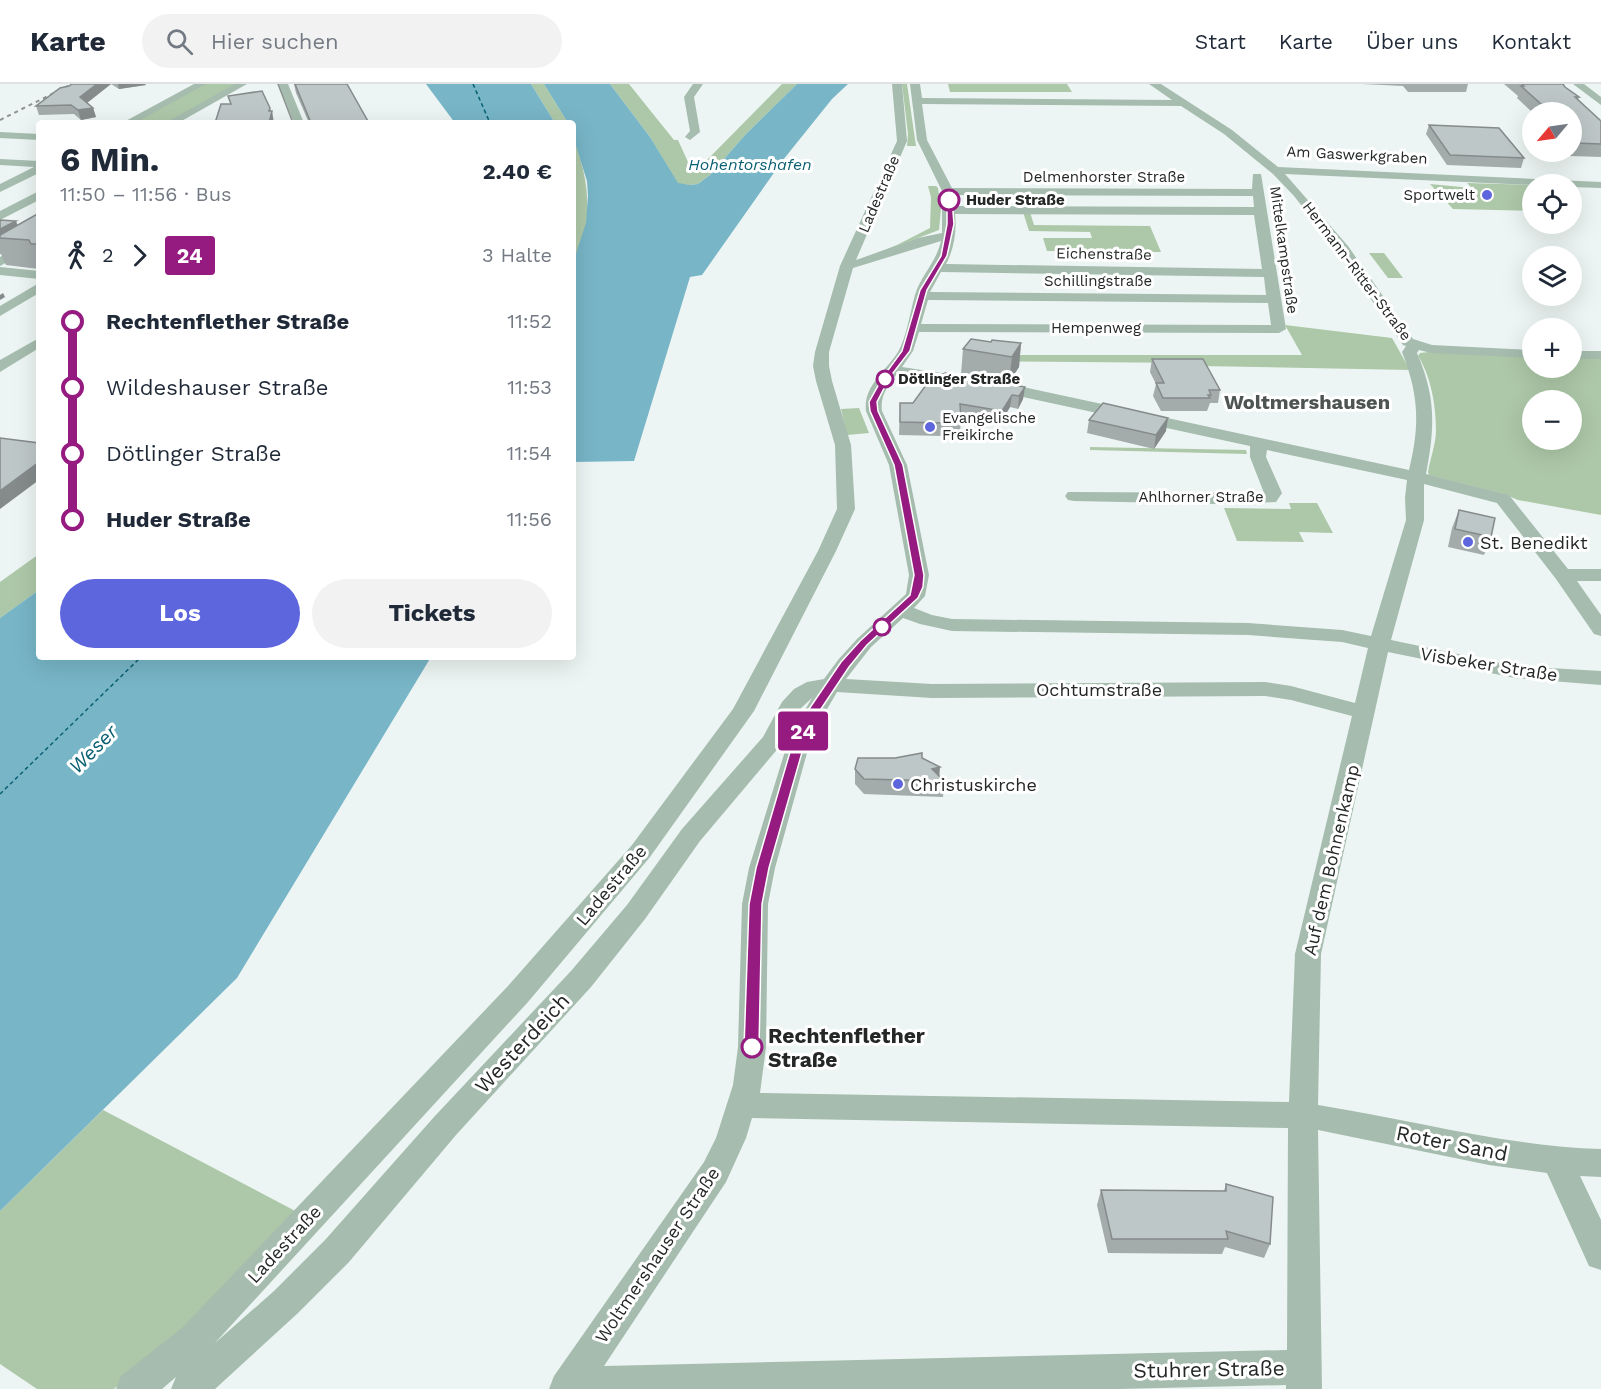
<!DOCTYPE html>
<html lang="de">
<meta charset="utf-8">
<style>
body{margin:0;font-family:"Work Sans",sans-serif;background:#f2f2f3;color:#1f2937;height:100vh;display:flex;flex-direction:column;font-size:22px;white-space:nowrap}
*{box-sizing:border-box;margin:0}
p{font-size:20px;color:#747a83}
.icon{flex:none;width:33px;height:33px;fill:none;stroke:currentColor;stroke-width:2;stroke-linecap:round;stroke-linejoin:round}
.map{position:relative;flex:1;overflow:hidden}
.sheet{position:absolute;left:36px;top:36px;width:540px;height:540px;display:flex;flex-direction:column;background:#fff;border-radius:6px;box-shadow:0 6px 24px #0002}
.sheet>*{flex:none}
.badge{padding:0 12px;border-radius:4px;font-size:21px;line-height:39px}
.needle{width:39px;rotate:241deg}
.buttons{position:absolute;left:1522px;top:18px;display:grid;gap:12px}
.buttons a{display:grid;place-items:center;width:60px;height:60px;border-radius:50%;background:#fff;box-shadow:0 6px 24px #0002;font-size:30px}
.map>.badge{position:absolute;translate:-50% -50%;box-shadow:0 0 0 3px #fff}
.legs{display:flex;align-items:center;gap:9px;height:66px;padding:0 24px;font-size:20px}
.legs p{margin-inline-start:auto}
.head{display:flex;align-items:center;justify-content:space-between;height:102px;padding:0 24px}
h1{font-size:33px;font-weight:700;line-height:45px}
.primary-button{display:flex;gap:12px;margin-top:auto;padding:12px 24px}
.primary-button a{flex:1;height:69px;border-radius:36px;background:#5e66de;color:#fff;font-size:24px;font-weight:700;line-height:69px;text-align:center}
.primary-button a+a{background:#f2f2f3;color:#1f2937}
ul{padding:0 24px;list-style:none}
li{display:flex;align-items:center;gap:21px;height:66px;font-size:22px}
li i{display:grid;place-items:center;width:9px;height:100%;margin:0 8px;background:currentColor}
li i::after{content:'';width:15px;height:15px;margin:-8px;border:4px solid;border-radius:50%;background:#fff}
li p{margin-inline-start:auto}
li:first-child i{background:linear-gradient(#0000 50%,currentColor 0)}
li:last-child i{background:linear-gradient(currentColor 50%,#0000 0)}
header{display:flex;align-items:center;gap:36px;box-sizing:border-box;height:84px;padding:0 30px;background:#fff;border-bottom:2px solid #e0e1e3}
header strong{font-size:28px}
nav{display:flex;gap:33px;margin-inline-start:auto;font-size:21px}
.search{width:420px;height:54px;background:#f2f2f3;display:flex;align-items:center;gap:15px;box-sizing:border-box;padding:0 21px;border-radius:33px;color:#747a83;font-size:22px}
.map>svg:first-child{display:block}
.green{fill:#adc8a8;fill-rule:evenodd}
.water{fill:#77b5c7}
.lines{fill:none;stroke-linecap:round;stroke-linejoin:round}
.ferry{stroke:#096073;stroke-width:1.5;stroke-dasharray:4 3;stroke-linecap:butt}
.minor{fill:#a5bcae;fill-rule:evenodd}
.tram{stroke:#8d9392;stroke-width:1.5}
.rail{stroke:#8d9392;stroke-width:2;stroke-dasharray:4 4;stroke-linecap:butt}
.wall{fill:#a3abab}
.shaded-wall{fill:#858b8b}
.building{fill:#bec7c7;stroke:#858b8b;stroke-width:1.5}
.line-1{fill:#951b81;stroke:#fff;stroke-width:1.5}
.poi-dot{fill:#5e66de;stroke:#fff;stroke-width:2}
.stop-1-dot{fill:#fff;stroke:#951b81;stroke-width:3}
.labels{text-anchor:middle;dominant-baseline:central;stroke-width:6;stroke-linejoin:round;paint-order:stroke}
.far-street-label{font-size:15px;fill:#242726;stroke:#fff}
.far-poi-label{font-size:15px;fill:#242726;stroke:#fff;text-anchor:end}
.far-stop-label{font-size:15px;font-weight:bold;fill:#242726;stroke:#fff;text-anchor:start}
.far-water-label{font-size:16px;font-style:italic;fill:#096073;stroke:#fff}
.poi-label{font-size:18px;fill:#242726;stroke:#fff;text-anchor:start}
.street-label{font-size:18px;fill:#242726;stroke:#fff}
.far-district-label{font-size:20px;font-weight:bold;fill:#4d5452;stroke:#fff}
.water-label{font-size:20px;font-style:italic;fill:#096073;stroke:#fff}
.near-stop-label{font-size:21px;font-weight:bold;fill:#242726;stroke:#fff;text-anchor:start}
.near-street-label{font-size:21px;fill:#242726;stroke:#fff}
</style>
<header>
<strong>Karte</strong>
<div class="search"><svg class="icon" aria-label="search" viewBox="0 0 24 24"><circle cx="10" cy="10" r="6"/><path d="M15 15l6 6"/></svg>Hier suchen</div>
<nav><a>Start</a><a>Karte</a><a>Über uns</a><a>Kontakt</a></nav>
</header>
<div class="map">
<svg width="1601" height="1305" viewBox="0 0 1601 1305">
<rect width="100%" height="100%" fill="#ecf5f3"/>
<g class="green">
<path d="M204,0H239L167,39H130Z"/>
<path d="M531,0H544L568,39H555Z"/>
<path d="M610,0H629L674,56H678L688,78H697L699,76H707L782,0H797L745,51L710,91L698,100L690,101L678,100L650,53Z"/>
<path d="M902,0H907L916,62H907L908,50Z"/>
<path d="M948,0H1067L1072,8H950Z"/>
<path d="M573,52C588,92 596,140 573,179L576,112L573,96Z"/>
<path d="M1467,99L1533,101V127L1453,125L1430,100L1472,104Z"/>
<path d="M928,102H936L938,104L941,125L939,146L865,174L897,161L930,144L931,113Z"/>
<path d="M1023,128H1030L1034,141L1150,142L1161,168L1047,167L1043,154H1092L1090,148L1029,147Z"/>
<path d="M1369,169H1384L1403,194H1388Z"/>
<path d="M1285,241L1392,254L1410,286L1200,282L1198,279L969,277L970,271H1302Z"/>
<path d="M1429,268L1533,272V284H1572V273H1601V431L1518,416L1504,410L1429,391L1428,388C1430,375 1436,360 1436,346C1436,322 1431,292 1418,272L1420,269ZM1533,316H1572V356H1533Z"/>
<path d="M859,324L869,349L847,351L841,325Z"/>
<path d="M1090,363L1246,366L1247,370L1090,366Z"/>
<path d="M1289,419H1317L1333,449L1299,448L1304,458L1237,457L1224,424L1291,425Z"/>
<path d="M39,470V506L0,534V498Z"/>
<path d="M103,1026L301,1130L217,1218L114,1305H37L0,1280V1127Z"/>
</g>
<g class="water">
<path d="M426,0H531L555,39H455Z"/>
<path d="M544,0H610L650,53L678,99L690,101L698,100L710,91L745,51L797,0H848L832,15L783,76L702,191L690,193L634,377L573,378V179L586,139L588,112L587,97L573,52V39H568Z"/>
<path d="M39,506V573H431L237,894L0,1127V534Z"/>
</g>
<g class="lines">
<g class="ferry">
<path d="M473,0L490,39"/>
<path d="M0,710L141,573"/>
</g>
<g class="minor">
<path d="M194,0H206L135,39H122Z"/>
<path d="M235,0H247L178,39H165Z"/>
<path d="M278,0H288L304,39H294Z"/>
<path d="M693,0H703L694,13L700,48L690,56L685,53L690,47L684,13Z"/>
<path d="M892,0H902L907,57L856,176L918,154L942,149V107L917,56L910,0H920L922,14L1172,16L1149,0H1161L1232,46L1278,83L1601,98V104L1572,103V100L1533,101L1285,90L1348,162L1413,255L1432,261L1533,266V274L1431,269L1419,266L1417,269C1436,313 1435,343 1426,390L1509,411L1568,485H1601V497H1577L1601,531V552L1594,550L1556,495L1497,419L1424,400V436L1391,556L1515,582L1601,587V601L1515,594L1388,568L1321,870L1318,1021C1413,1036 1505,1062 1601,1065V1093L1580,1092L1601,1136V1186L1589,1182L1547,1089L1489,1081L1318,1046L1322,1305H1286V1301L1120,1305H549L554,1292L704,1078L716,1054L733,1001L738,963L742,820L749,784L790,651L812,614L799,626L780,662L700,757L645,835L591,903L456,1051L349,1178L298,1229L215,1305H171L176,1293L162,1305H116L121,1292L183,1243L508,902L632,761L733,625L818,467L837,425L835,361L816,297L813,282L815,268L840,182L897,57ZM922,20L1181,22L1224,50L1273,90L1294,112L1338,168L1403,261L1406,262L1402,268C1419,311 1420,341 1409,386L1000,298L902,283L913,267L919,248L1279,249L1286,245L1261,90H1253L1252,105L952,104L927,56ZM954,111L1253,112L1254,123L955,122ZM955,130L1254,131L1262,185L946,180C954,166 957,146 955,130ZM941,157C936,179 921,191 915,211C910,228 907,252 898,268C886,287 863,302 866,327L889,381L909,491L906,510L857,555L838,576L824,595L807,598L794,605L782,618L763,653L682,745L627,821L571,887L434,1033L325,1156L274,1207L215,1259L528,918L650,773L754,627L836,467L855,425L851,361L832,297L829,282V268L853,184ZM941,188L1264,193L1266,211L930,208ZM928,216L1268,219L1271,241L921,240ZM896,291L1000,308L1250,362V373L1264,409L1068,408L1065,412L1068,416L1074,417L1218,420L1276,418L1282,409L1266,373L1267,366L1407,396L1405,414L1406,436L1371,552L1342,546L1248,539L952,535L932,531L914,524L925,512L929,491L907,381L882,327C880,312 887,303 896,291ZM903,534L920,540L952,547L1248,551L1342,558L1368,564L1355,619L1291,602L1265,598L932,600L846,595L871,563ZM837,608L932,614L1265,612L1291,616L1352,632L1295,870L1289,1018L760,1009L766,963L768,820L775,784L812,651ZM752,1034L1288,1044L1287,1266L604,1282L726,1098L746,1054Z"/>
<path d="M1573,0H1584L1601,13V21Z"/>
<path d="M0,48L39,50V56L0,54Z"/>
<path d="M0,75L39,77V89L0,108V100L34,83L0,81Z"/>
<path d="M39,107V116L0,136V127Z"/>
<path d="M39,152V161L0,182V173Z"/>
<path d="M0,183L39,187V195L0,191Z"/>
<path d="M39,199V209L0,232V222Z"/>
<path d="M39,254V264L0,288V276Z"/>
<rect x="1572" y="267" width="29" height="8"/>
</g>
<path class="tram" d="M278,0L293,39"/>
<path class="rail" d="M0,36L72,0"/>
</g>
<g class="wall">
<path d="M72,0H145L146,1L119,5L111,0L87,19L93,24L96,33L81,36L74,30L39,31L36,22Z"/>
<path d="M294,0H347L369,39H309L296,9Z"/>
<path d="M1362,0H1468L1466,8H1408L1403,2Z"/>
<path d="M1504,0H1563L1565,3L1579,13L1578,16L1601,37V73L1570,72L1566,68H1572V28L1533,29L1517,14L1518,12Z"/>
<path d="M1429,41L1524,74L1521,84L1447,81L1426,50Z"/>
<path d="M39,129V185L6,181L1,170H0V136L17,141Z"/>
<path d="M991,258L1021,259L1019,283L1009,298L961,290L963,265Z"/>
<path d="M1152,275L1220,306L1218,319H1210L1207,327H1161L1153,312L1156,300L1150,288Z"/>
<path d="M933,302L1025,303L1023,315L1018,325L1010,323L1000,340L961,333L960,349H943V352L899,351L900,319H913Z"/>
<path d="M1089,336L1166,347L1154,365L1087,349Z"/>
<path d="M1459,426L1491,453L1484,471L1448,463L1452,444Z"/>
<path d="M922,674L944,697L943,713L864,710L855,700V685Z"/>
<path d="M1226,1100L1270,1160L1264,1174L1225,1163L1222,1170L1108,1169L1097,1121L1101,1106L1224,1107Z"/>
</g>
<g class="shaded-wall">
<path d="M97,0H111L83,22L80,13Z"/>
<path d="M118,0H145L146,1L119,5Z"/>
<path d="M93,24L96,33L81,36L78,26Z"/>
<path d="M270,24L271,29L272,27L274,39H262Z"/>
<path d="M16,137L23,156L0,154V145Z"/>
<path d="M3,209L5,213L0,216V211Z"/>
<path d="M1021,259L1019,283L1009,298L1012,273Z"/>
<path d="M1025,303L1023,315L1018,325L1019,312Z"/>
<path d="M1012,311L1010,323L1000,340L1002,327Z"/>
<path d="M1168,334L1166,347L1154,365L1156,351Z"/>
<path d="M39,378V396L0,425V407Z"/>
<path d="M940,683L939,697L932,685Z"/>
</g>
<g class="building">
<path d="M72,0H97L80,13L93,24L78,26L71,21L36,22L60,4L69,2Z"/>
<path d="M295,0H347L369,39H311Z"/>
<path d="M1522,0H1563L1565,3L1579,13H1575L1601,37V60L1575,59L1572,56V28H1550L1521,2H1524Z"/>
<path d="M262,7L270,24L269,27H272L269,39H215L221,20H231L228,12Z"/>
<path d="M1429,41L1499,44L1524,74L1450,71Z"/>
<path d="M39,129V160H31L29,156L0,154V151Z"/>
<path d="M0,136L16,137L0,145Z"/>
<path d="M971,255L991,258L992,256L1021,259L1012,273L963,265Z"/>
<path d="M1152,275H1203L1220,306H1209L1211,311H1208L1210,314H1163L1156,299H1164Z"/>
<path d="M945,289L1025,303L1019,312L1012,311L1002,327L960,320L961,336H944V339L900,338V319H913L926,301L933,302L941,291Z"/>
<path d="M1103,319L1168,334L1156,351L1089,336Z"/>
<path d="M0,354L39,359V378L0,407Z"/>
<path d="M1459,426L1495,434L1491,453L1455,445Z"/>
<path d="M922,669V674L940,683L932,685L944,697L864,695L855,685L858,674H895Z"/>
<path d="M1226,1100L1273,1113L1270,1160L1226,1147L1228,1155H1112L1101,1106L1226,1107Z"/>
</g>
<path class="line-1" d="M947,114L952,116L954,140L947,172L927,206L910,267L890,293L877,318L878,327L903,381L924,491L923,503L918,514L867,561L849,583L821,625L807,651L769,784L762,820L759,963L757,968H746L744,963L749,820L756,784L795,651L809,625L841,578L860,557L910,511L914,491L894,381L870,327L869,318L883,293L902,267L920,206L941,172L947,140Z"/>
<g class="poi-dot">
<circle cx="1487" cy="111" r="6"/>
<circle cx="930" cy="343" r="6"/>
<circle cx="1468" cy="458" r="6"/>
<circle cx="898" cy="700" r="6"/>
</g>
<g class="stop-1-dot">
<circle cx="949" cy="116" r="10"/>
<circle cx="885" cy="295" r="8"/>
<circle cx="882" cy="543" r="8"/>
<circle cx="752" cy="963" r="10"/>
</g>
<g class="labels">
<g class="far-street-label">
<text transform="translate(1357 71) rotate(3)">Am Gaswerkgraben</text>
<text x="1104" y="93">Delmenhorster Straße</text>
<text transform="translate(879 110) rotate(-67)">Ladestraße</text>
<text transform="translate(1284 166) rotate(82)">Mittelkampstraße</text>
<text transform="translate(1104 170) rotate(1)">Eichenstraße</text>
<text transform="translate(1357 187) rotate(53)">Hermann-Ritter-Straße</text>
<text x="1098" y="197">Schillingstraße</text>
<text x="1096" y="244">Hempenweg</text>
<text x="1201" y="413">Ahlhorner Straße</text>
</g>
<g class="far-poi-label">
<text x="1475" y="111">Sportwelt</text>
<text x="942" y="334" text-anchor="start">Evangelische<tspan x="942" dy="17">Freikirche</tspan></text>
</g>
<g class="far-stop-label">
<text x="966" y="116">Huder Straße</text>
<text x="898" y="295">Dötlinger Straße</text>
</g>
<g class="far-water-label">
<text x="750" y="80">Hohentorshafen</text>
</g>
<g class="poi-label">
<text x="1480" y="458">St. Benedikt</text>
<text x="910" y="700">Christuskirche</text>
</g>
<g class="street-label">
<text transform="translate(1489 580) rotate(9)">Visbeker Straße</text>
<text x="1099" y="605">Ochtumstraße</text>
<text transform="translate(1331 776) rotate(-77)">Auf dem Bohnenkamp</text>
<text transform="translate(611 801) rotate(-50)">Ladestraße</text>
<text transform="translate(284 1160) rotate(-47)">Ladestraße</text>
<text transform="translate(657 1171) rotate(-56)">Woltmershauser Straße</text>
</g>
<g class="far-district-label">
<text x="1307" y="318">Woltmershausen</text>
</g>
<g class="water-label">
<text transform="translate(93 665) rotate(-45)">Weser</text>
</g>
<g class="near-stop-label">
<text x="768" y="951">Rechtenflether<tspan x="768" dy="24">Straße</tspan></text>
</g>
<g class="near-street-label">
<text transform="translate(522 959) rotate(-47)">Westerdeich</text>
<text transform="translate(1452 1059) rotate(11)">Roter Sand</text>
<text transform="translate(1209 1285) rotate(-1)">Stuhrer Straße</text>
</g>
</g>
</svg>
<div class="buttons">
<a><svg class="needle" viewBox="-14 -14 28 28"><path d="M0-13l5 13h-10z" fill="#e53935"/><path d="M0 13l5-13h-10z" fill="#747a83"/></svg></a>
<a><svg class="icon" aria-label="locate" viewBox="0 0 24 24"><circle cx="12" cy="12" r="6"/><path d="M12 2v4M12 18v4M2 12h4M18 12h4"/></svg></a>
<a><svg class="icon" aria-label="layers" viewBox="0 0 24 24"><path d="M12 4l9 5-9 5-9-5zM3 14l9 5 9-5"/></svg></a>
<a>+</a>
<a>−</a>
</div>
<b class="badge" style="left:803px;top:647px;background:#951b81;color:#fff">24</b>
<section class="sheet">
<div class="head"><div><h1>6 Min.</h1><p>11:50 – 11:56 · Bus</p></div><b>2.40 €</b></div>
<div class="legs"><svg class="icon" aria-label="walk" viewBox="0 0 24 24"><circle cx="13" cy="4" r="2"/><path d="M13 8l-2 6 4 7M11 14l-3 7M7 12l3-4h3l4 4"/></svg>2<svg class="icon" aria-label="forward" viewBox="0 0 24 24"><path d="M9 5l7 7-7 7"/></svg><b class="badge" style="background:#951b81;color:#fff">24</b><p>3 Halte</p></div>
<ul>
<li><i style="color:#951b81"></i><b>Rechtenflether Straße</b><p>11:52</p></li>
<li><i style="color:#951b81"></i><span>Wildeshauser Straße</span><p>11:53</p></li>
<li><i style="color:#951b81"></i><span>Dötlinger Straße</span><p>11:54</p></li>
<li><i style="color:#951b81"></i><b>Huder Straße</b><p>11:56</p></li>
</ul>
<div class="primary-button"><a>Los</a><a>Tickets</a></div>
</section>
</div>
